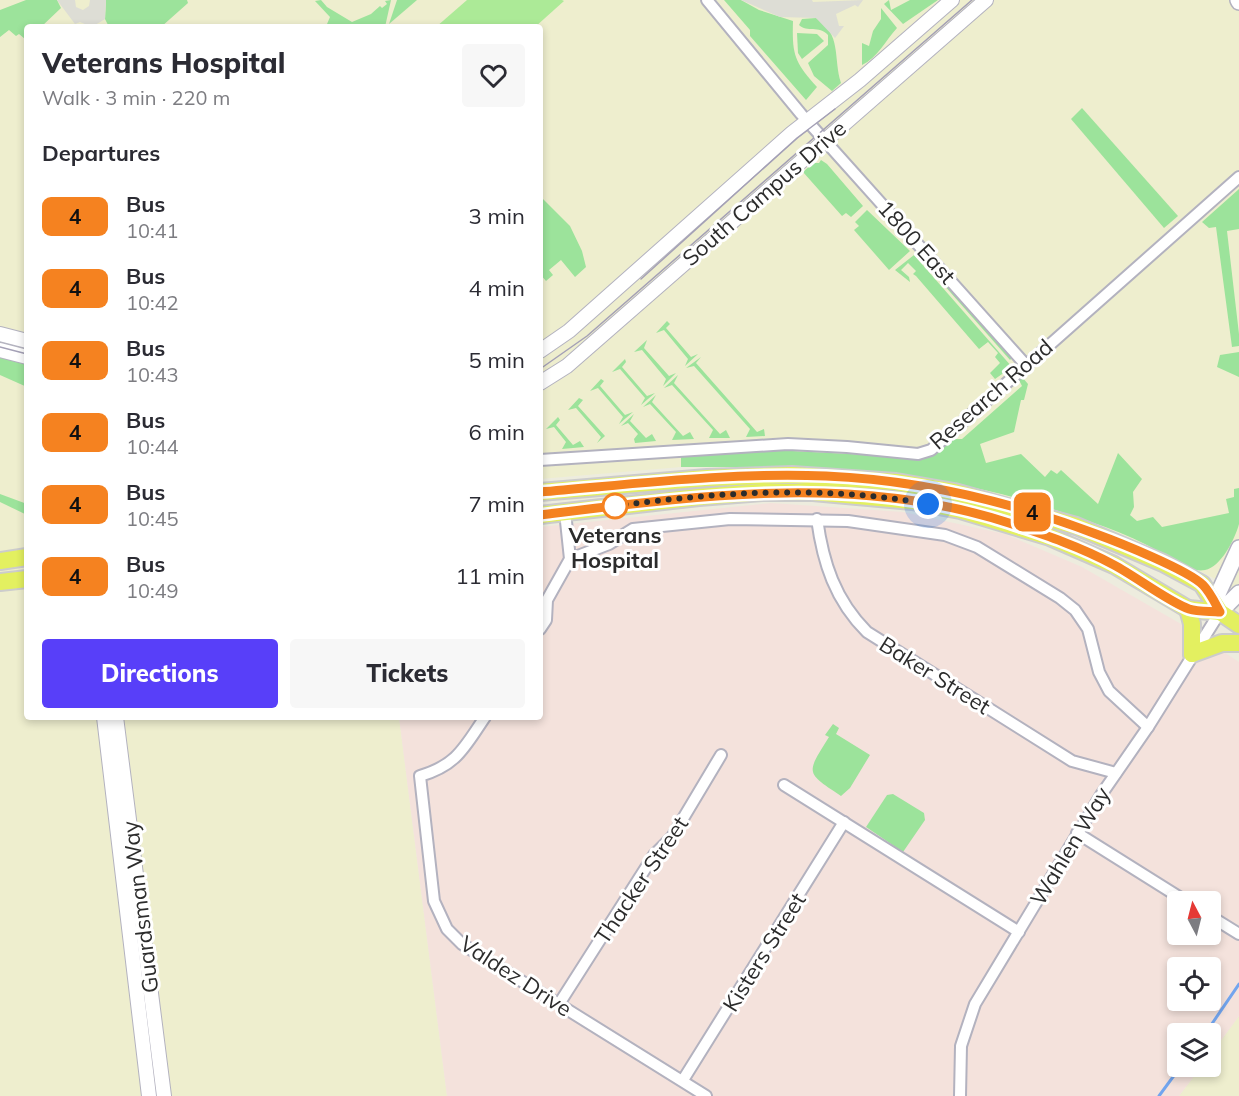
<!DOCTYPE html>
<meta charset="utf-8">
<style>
body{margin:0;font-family:Mulish,sans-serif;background:#f7f7f7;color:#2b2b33;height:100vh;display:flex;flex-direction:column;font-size:22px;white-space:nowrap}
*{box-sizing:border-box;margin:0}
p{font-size:20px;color:#7c7c81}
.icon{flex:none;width:33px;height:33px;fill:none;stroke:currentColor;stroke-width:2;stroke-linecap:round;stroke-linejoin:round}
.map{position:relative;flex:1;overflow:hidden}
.side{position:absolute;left:24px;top:24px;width:519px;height:696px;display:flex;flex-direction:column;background:#fff;border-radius:6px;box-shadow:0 3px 9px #0003}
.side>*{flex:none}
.badge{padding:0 12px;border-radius:9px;font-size:21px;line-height:39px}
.needle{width:39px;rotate:353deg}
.fabs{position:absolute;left:1167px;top:891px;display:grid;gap:12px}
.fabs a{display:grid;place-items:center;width:54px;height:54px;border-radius:6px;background:#fff;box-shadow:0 3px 9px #0003;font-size:30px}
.you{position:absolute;width:30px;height:30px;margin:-15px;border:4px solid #fff;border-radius:50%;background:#1a73e8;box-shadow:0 0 0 9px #1a73e833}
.map>.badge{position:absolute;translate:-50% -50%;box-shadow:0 0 0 3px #fff}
h2{padding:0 18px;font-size:22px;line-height:54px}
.round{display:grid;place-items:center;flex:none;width:63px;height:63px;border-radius:6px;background:#f7f7f7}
.summary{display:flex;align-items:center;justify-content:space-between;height:102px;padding:0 18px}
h1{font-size:28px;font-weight:800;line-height:45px}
.cta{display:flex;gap:12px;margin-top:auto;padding:12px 18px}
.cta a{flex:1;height:69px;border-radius:6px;background:#583ff9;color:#fff;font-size:24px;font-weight:800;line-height:69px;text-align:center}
.cta a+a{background:#f7f7f7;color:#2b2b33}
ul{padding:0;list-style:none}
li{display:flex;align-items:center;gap:18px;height:72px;padding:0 18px}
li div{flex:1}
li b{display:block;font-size:22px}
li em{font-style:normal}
li .badge{min-width:66px;font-weight:700;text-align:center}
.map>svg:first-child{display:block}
.education{fill:#eeeece}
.medical{fill:#f4e2dc;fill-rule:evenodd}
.green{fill:#9ce39b}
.pitch{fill:#acea97}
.plaza{fill:#ddddd5}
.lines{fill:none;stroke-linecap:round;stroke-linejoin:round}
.stream{stroke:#72a5ee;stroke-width:3}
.minor-casing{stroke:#b3b2bf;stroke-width:14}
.tertiary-casing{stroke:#b3b2bf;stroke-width:16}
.secondary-casing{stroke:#b3b2bf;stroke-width:18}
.primary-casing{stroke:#ccc;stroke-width:20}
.minor{stroke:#fff;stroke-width:10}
.tertiary{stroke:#fff;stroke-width:14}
.secondary{stroke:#fff;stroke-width:15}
.primary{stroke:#e3f060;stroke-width:16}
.tram{stroke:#a4a0b6;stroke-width:1.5}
.line-casing{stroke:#fff;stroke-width:14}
.line{stroke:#f58220;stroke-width:9}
.walk{stroke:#2c2c2c;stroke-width:6;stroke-dasharray:0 10.8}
.stop-dot{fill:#fff;stroke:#f58220;stroke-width:3}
.labels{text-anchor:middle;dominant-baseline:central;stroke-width:6;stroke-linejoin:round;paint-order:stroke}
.street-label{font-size:22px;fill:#2c2c2c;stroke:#fff}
.stop-label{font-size:22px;font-weight:bold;fill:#2c2c2c;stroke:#fff}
</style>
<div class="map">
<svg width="1239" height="1096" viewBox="0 0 1239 1096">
<rect width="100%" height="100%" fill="#edecde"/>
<g class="education">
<path d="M0,0H1239V591L1154,548L1044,507L959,485L898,475L835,468L681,467L540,479V27H27V717H399L447,1096H0Z"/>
<path d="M1239,1016V1096H1179L1201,1067L1210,1066L1211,1054Z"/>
</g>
<path class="medical" d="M771,503L903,512L1005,534L1082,567L1181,624L1239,662V1016L1211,1054L1210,1034H1178V1066L1201,1067L1179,1096H447L399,717H540V527ZM1178,902H1210V934H1178ZM1178,968H1210V1000H1178Z"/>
<g class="green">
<path d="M26,0H57L61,8L41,27H27L25,39L19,34L16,36L9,30L0,37V10Z"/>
<path d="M106,0H187L188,3L161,27H109L105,19Z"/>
<path d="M321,0L327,7L352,22L371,14L380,6L382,8L387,4L385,1L391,0L385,27H331L327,24L330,17L315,1Z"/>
<path d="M397,0H417L389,24Z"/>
<path d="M724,0H741L759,10L793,21C792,54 794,62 817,87L806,100L750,36V30Z"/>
<path d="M889,0L891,10L910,0H938L903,24L884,4Z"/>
<path d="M881,8L897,28C886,40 877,58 862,65V43L869,46L873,31L881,19Z"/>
<path d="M816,18C842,34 833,58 841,83L832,91L814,76L808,63L828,45V35C819,25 807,33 799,25L802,19Z"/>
<path d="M797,33L817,34L824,41L802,59L798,53Z"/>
<path d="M1082,108L1178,216L1164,228L1071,119Z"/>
<path d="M821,160L827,164L863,206L851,217L846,213L842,216L803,172L813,163H819Z"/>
<path d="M1239,189V229L1227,231L1239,334V346L1232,347L1216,227L1209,228L1202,222Z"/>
<path d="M540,196L570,226L582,251L586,267L575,277L561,260L549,270L553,275L546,281L540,274Z"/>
<path d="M867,210L910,251L889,270L854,230L859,226L855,222Z"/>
<path d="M914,255L1012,367L995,379L990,373L1000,363L995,357L998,353L988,342L979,349L916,276L913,274L916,271L908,263L901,270L909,277L910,282L895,270Z"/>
<path d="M945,282L1012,358L1010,360L943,284Z"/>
<path d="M667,321L670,324L666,328L691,357L698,354L685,366L688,359L664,330L656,333Z"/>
<path d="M647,340L644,348L669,376L676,373L663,386L666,379L642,350L634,352Z"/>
<path d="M1239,352V377L1217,367L1220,355Z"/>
<path d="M0,356L27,363V387L0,375Z"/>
<path d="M701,357L696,363L757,432L764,429L765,436L746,437L750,429L694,366L686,368Z"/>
<path d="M625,359L626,362L622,367L647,396L655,393L641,405L645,398L620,369L612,372Z"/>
<path d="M678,375L674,383L720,434L726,430L730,438H709L713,430L672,385L664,388Z"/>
<path d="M1022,377L1028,384L1024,400H1021L1014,432L980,444L986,463L1021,454L1045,477L1051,470L1057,474L1061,470L1098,504L1118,453L1142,479L1133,492L1134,507L1130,515L1137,521L1153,517L1162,527L1229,513L1226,499L1234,497V489L1239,488C1239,499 1239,514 1239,524C1235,539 1221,567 1205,570C1190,573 1173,559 1160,552C1125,532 1083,519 1046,507C927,468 804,467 681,467V454L773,450L927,458L953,439H962L1022,386L1019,380Z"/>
<path d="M601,379L604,381L600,386L625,415L633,412L619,424L623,417L598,388L590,391Z"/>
<path d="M656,395L652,402L683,436L690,432L694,439L672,440L676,432L650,404L643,407Z"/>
<path d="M579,398L583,400L578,406L605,436L597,443L601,437L576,408L568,410Z"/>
<path d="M634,414L630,421L646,438L652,434L656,441L635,443L634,439L638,434L628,423L621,426Z"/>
<path d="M558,417L560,420L556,425L573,445L580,441L584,447L562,449L566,442L554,427L546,429Z"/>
<path d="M0,494L27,504V515L0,502Z"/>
<path d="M833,724L839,728L836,734L870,755L850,788L841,796C805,772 806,774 829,737L825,735Z"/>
<path d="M893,794L924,813L925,820L903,852L866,827L887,795Z"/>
</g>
<path class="pitch" d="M467,0H562L564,1L535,27H436Z"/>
<g class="plaza">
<path d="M57,0H75L76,7L83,10L89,6L90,0H106L105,19L92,27L80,22L75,24Z"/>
<path d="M741,0H812L813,2L863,0L858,7L855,5L836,14L839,26H844L835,38L816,18L780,17Z"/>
</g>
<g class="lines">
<g class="stream">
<path d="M1205,1034L1239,984"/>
<path d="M1159,1096L1181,1066"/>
</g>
<defs>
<g id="minor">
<path d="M707,0L801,114L1025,364"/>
<path d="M540,460L788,444L847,447L918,454L931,450L1239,177"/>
<path d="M817,519C823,563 835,600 867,632L1072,761L1116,773"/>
<path d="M570,559L609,544L633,529L730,519L848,521L945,535L977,547L1060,598L1075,610L1088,629L1099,672L1109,691L1148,727"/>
<path d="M540,629L546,620L547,600L570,559L565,512"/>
<path d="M485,717C464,748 457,765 420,776L434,901L447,929L462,944L706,1096"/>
<path d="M784,785L1019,932"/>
<path d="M1077,833L1187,902"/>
<path d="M1210,916L1239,934"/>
<path d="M559,1004L654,855L672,837L721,755"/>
<path d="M683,1080L844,822"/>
<path d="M960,1096L961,1046L975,1004L1101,795L1148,727L1220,612"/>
</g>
<g id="tertiary">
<path d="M0,334L27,341"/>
<path d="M0,350L27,357"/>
<path d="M540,351L569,331L792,133L860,80L952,0"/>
<path d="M540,383L567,366L986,0"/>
<path d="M104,717L149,1096"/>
<path d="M116,717L164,1096"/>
</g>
<g id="secondary">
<path d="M1238,0L1239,2"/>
<path d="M1220,612L1218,594L1239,548"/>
<path d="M1220,612L1239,593"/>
</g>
<g id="primary">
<path d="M540,492L707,478L792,475L896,482L954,492L1076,526L1163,563L1202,584L1220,612L1239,625"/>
<path d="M540,515L699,497L762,492H813L912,501L960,510L1050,537L1114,565L1188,609L1220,612"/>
<path d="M0,561L27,557"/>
<path d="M0,582L27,579"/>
<path d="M1188,609L1192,624V654"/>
<path d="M1192,654L1222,643H1239"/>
</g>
</defs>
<use href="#minor" class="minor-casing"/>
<use href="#tertiary" class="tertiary-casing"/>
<use href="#secondary" class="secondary-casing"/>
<use href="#primary" class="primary-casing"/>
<use href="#minor" class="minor"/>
<use href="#tertiary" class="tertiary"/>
<use href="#secondary" class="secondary"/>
<use href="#primary" class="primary"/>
<g class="tram">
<path d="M641,279L797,138L835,109"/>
<path d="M0,347L27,354"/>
<path d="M540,369L587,336L972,0"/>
</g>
</g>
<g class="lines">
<defs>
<path id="line" d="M540,492C635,484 731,472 826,476C919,480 1009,501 1096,534C1118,542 1188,570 1203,585C1210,592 1215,603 1220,612C1210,611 1198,612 1189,609C1169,602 1135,576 1114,565C1081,547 1045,535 1009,523C856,473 695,496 540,515"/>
</defs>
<use href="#line" class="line-casing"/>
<use href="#line" class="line"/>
<path class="walk" d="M615,506C719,492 824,485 928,504"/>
</g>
<circle class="stop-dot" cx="615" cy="506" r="12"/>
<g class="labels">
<g class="street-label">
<text transform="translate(764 193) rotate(-41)">South Campus Drive</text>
<text transform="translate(917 242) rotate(48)">1800 East</text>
<text transform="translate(991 394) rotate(-41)">Research Road</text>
<text transform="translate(935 675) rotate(32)">Baker Street</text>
<text transform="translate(1070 846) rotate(-59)">Wahlen Way</text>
<text transform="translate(641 880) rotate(-56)">Thacker Street</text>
<text transform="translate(140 907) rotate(-97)">Guardsman Way</text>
<text transform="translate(764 952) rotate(-58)">Kisters Street</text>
<text transform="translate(516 976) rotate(33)">Valdez Drive</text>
</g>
<g class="stop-label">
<text x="615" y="535">Veterans<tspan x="615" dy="25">Hospital</tspan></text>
</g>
</g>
</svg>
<div class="fabs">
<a><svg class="needle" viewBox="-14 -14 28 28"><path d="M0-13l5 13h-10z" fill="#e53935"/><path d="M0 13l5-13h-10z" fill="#7c7c81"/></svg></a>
<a><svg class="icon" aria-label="locate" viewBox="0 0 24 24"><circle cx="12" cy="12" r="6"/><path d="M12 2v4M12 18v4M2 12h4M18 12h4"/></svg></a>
<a><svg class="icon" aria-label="layers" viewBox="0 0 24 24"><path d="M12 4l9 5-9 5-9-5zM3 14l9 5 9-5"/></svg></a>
</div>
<div class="you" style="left:928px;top:504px"></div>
<b class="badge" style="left:1032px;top:512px;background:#f58220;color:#111">4</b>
<section class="side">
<div class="summary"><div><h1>Veterans Hospital</h1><p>Walk · 3 min · 220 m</p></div><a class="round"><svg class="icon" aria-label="heart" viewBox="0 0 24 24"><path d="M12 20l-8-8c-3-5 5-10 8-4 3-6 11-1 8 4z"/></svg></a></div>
<h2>Departures</h2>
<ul>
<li><span class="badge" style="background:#f58220;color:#111">4</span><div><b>Bus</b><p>10:41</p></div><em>3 min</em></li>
<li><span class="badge" style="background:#f58220;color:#111">4</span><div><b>Bus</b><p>10:42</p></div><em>4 min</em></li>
<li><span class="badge" style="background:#f58220;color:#111">4</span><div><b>Bus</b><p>10:43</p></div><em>5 min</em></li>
<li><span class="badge" style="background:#f58220;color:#111">4</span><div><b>Bus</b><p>10:44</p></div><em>6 min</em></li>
<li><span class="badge" style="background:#f58220;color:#111">4</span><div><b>Bus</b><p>10:45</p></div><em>7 min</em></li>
<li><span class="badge" style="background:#f58220;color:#111">4</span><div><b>Bus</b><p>10:49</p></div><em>11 min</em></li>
</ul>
<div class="cta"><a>Directions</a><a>Tickets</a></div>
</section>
</div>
